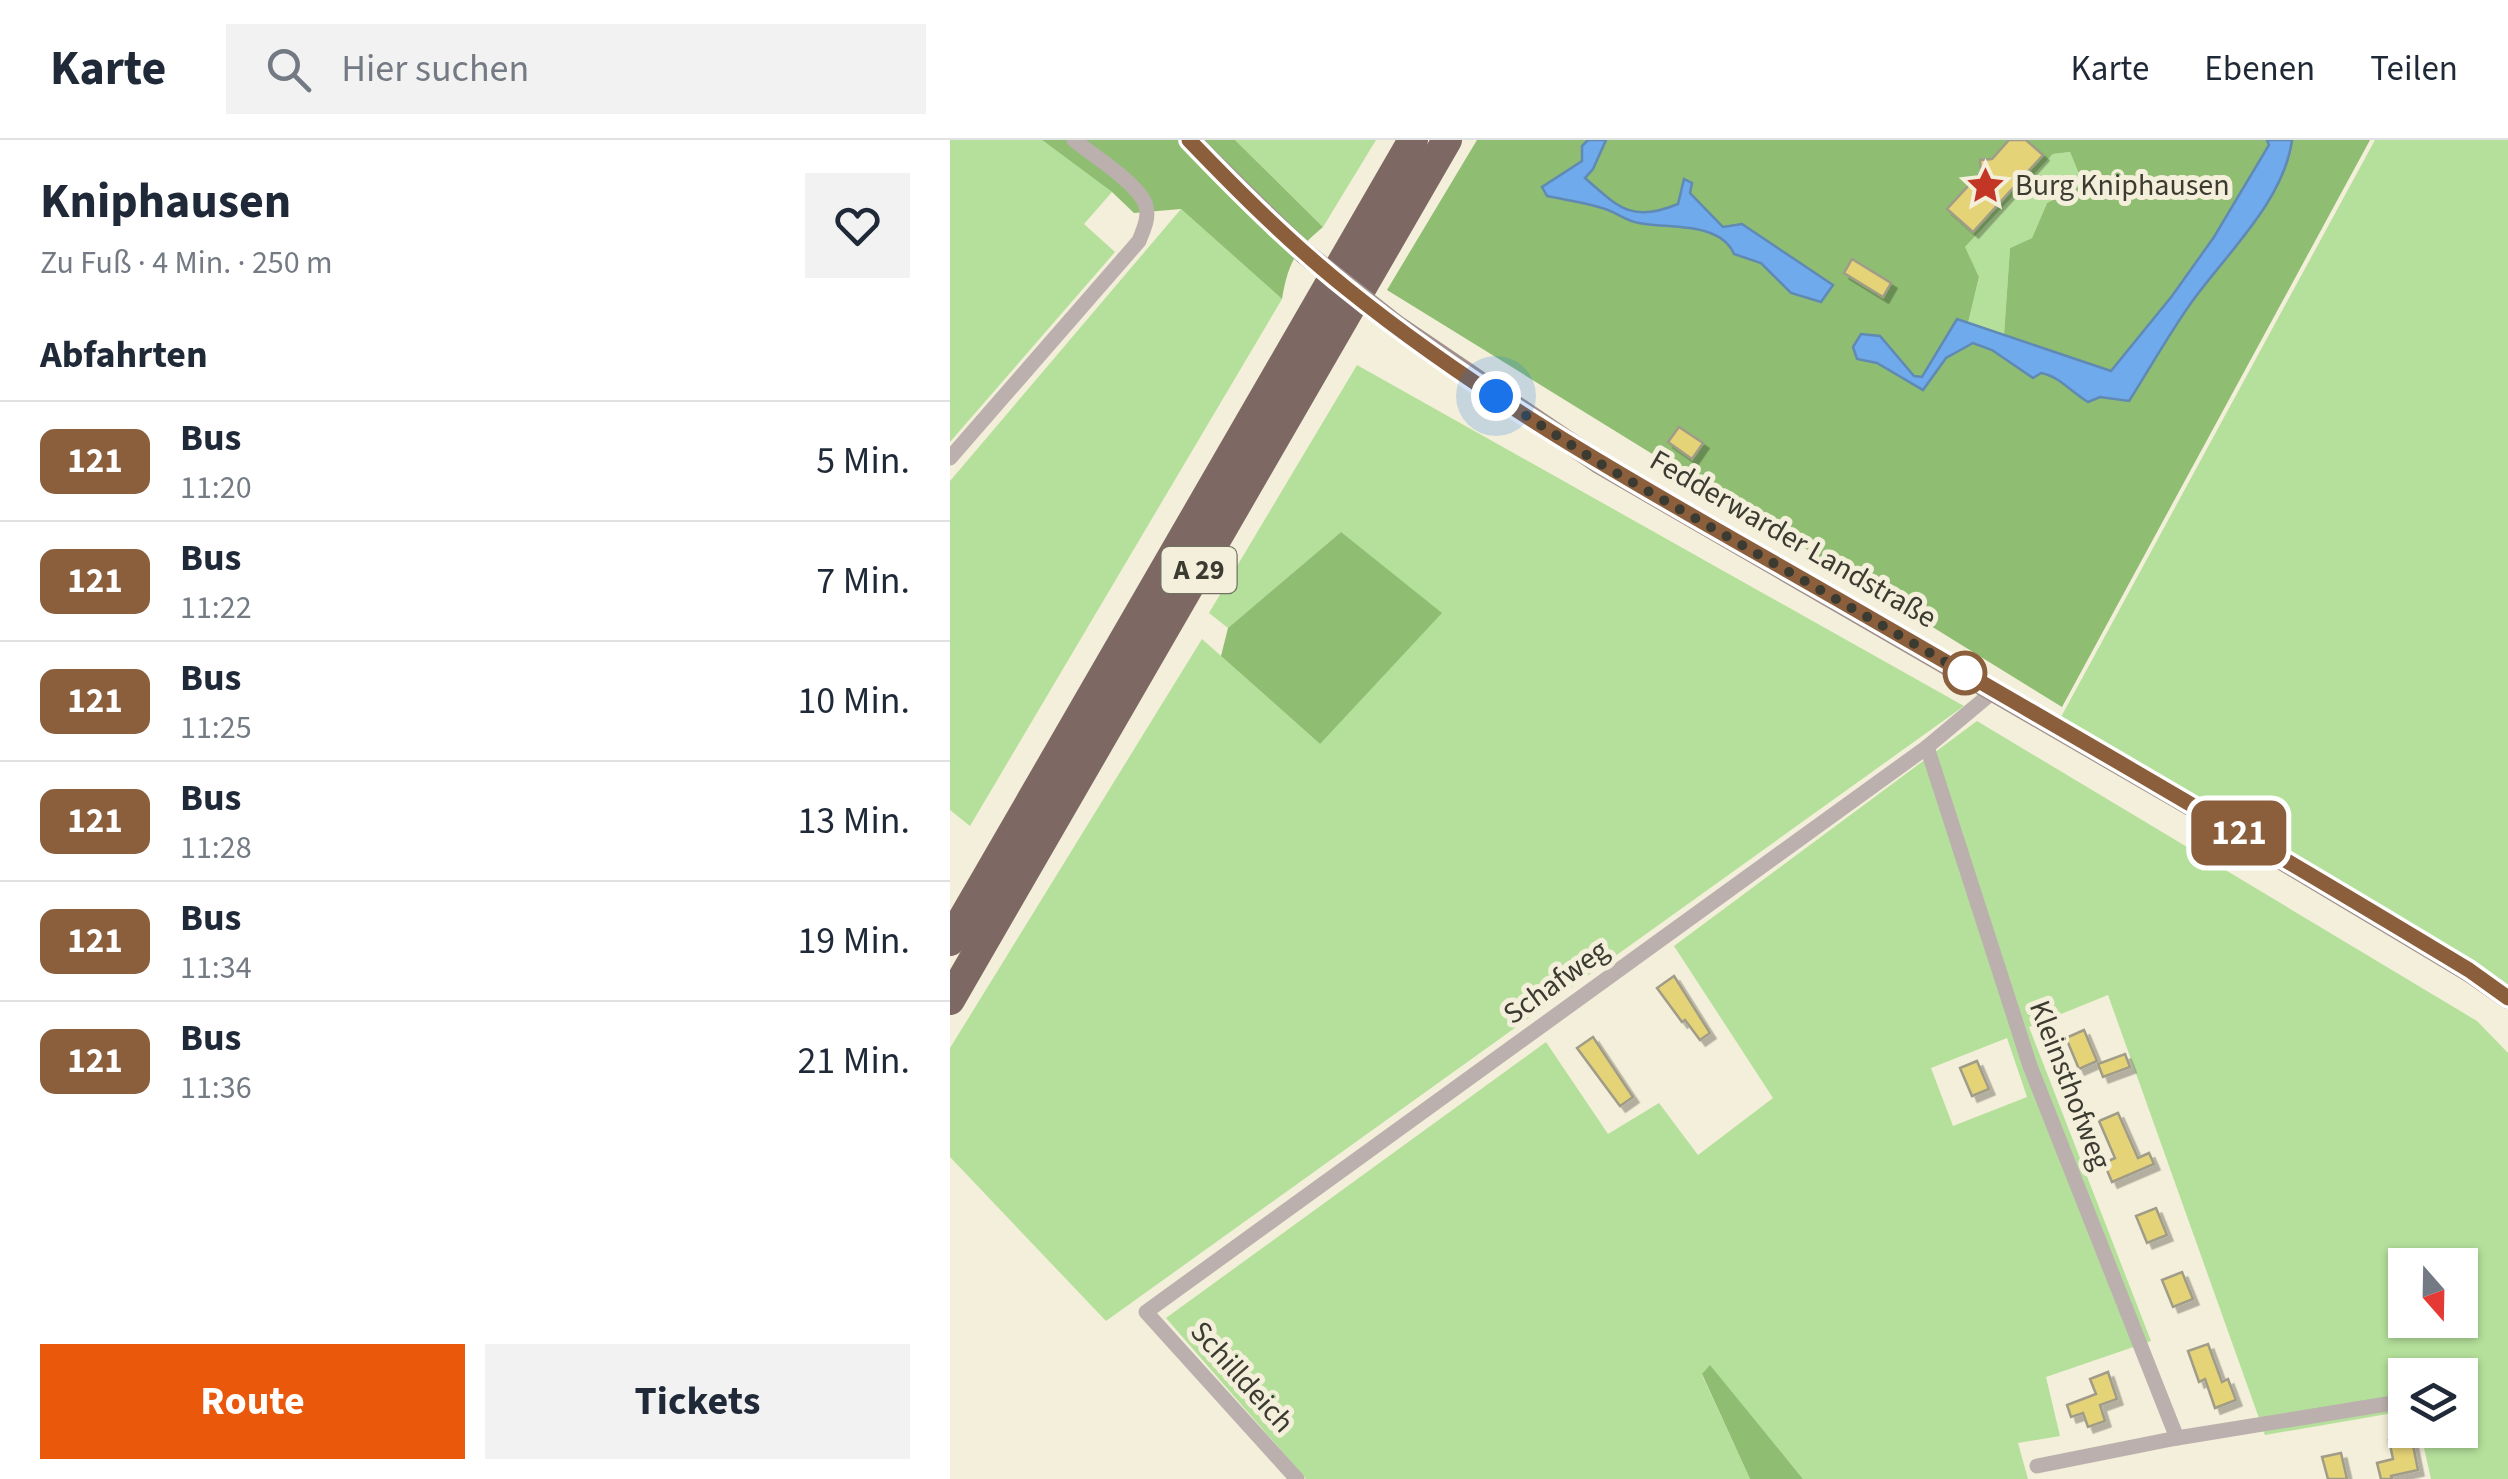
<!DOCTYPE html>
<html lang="de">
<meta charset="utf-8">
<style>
body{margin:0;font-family:"Source Sans 3",sans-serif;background:#f2f2f3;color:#1f2937;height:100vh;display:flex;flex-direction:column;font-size:38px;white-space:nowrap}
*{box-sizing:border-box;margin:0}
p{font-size:32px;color:#747a83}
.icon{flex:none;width:55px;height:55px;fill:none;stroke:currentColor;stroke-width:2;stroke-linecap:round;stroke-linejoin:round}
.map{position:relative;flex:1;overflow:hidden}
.details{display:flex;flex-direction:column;background:#fff;width:950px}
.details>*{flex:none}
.badge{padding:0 20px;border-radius:15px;font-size:35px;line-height:65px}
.needle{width:65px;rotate:160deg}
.tools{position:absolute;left:1438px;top:1108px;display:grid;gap:20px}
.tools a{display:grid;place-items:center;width:90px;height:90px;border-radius:0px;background:#fff;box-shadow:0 2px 8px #0004;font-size:50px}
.you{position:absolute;width:50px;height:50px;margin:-25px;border:8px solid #fff;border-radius:50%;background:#1a73e8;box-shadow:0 0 0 15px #1a73e833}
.map>.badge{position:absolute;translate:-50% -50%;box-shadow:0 0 0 5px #fff}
h2{padding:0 40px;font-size:38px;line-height:90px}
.round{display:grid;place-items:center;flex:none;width:105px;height:105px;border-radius:0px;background:#f2f2f3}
.head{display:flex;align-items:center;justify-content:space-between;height:170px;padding:0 40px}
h1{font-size:48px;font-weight:700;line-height:75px}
.action{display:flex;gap:20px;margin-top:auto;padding:20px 40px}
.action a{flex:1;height:115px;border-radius:0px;background:#ea580c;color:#fff;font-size:40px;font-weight:700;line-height:115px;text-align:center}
.action a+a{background:#f2f2f3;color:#1f2937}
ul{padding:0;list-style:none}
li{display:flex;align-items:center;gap:30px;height:120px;padding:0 40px;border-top:2px solid #e0e1e3}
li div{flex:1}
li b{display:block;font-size:38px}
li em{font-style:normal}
li .badge{min-width:110px;font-weight:700;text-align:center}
header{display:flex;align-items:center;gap:60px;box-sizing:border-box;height:140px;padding:0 50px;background:#fff;border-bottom:2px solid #e0e1e3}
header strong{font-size:48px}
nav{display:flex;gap:55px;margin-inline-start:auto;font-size:35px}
.search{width:700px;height:90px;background:#f2f2f3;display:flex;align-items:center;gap:25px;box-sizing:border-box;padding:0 35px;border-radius:0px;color:#747a83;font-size:38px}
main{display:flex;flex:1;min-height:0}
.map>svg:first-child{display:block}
.green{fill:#b5e09b;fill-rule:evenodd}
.forest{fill:#8fbe72;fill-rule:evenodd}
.water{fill:#6faaec;stroke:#6089b4;stroke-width:2.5}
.building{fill:#e5d377;stroke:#a09c88;stroke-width:2.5;filter:url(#shadow)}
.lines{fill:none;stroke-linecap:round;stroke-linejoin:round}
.street{stroke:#bbb0ae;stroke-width:15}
.secondary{stroke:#a1918e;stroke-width:22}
.highway{stroke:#7e6864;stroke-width:30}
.secondary-bridge{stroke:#a1918e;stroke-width:22}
.line-casing{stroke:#fff;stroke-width:22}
.line{stroke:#8b5e3c;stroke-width:15}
.walk{stroke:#3c3b32;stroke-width:10;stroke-dasharray:0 18}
.stop-dot{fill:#fff;stroke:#8b5e3c;stroke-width:5}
.labels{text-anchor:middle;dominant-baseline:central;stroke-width:10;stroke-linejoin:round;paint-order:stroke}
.shield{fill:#f3efda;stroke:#737164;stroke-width:2.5}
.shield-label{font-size:28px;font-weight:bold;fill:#3c3b32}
.poi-label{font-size:30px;fill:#3c3b32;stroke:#f3efda;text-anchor:start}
.street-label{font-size:30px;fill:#3c3b32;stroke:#f3efda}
</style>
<header>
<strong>Karte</strong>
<div class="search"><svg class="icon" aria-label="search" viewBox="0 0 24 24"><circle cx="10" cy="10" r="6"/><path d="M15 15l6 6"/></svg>Hier suchen</div>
<nav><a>Karte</a><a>Ebenen</a><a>Teilen</a></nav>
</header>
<main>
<section class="details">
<div class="head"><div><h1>Kniphausen</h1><p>Zu Fuß · 4 Min. · 250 m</p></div><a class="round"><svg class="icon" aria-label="heart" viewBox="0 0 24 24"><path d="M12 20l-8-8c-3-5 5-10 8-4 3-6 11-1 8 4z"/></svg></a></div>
<h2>Abfahrten</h2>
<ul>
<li><span class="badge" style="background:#8b5e3c;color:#fff">121</span><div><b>Bus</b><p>11:20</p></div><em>5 Min.</em></li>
<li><span class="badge" style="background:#8b5e3c;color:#fff">121</span><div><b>Bus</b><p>11:22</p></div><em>7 Min.</em></li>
<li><span class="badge" style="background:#8b5e3c;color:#fff">121</span><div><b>Bus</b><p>11:25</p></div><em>10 Min.</em></li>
<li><span class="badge" style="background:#8b5e3c;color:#fff">121</span><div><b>Bus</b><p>11:28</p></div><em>13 Min.</em></li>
<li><span class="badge" style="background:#8b5e3c;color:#fff">121</span><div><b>Bus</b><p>11:34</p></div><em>19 Min.</em></li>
<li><span class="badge" style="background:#8b5e3c;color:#fff">121</span><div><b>Bus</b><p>11:36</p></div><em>21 Min.</em></li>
</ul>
<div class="action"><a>Route</a><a>Tickets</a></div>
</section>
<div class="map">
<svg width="1558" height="1339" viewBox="0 0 1558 1339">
<defs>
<filter id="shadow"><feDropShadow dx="5.5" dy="5.5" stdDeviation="0" flood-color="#0004"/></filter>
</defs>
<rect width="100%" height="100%" fill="#f3efda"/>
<g class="green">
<path d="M0,0H92L162,52L134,84L165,112L0,302Z"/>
<path d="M285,0H426L373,87Z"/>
<path d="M1425,0H1558V850L1111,577Z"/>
<path d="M1120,12L1133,44L1097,63L1082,98L1060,108L1054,195L1018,183L1029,137L1014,108L1103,14Z"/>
<path d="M231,69L332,159L20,686L0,670V341Z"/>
<path d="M407,225L1014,566L156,1181L0,1017V908L252,499L370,604L391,392L278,488L259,473Z"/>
<path d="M1027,581L1527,881L1558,913V1339H1481L1470,1290H1510V1235H1455V1271L1315,1295L1158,855L1079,887L1201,1201L1096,1237L1110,1296L1068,1303L1078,1339H853L760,1226L752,1235L800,1339H356L216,1178L596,902L658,994L709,963L748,1015L823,958L724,806ZM1057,898L1077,957L1003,986L981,928ZM1455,1125H1510V1180H1455Z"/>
</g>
<g class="forest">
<path d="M92,0H285L373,87C345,110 338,124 332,159L231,69L184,73L162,52Z"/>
<path d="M527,0H1420L1112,567L437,150ZM1120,12L1133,44L1097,63L1082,98L1060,108L1054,195L1018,183L1029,137L1015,107L1103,14Z"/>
<path d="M391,392L492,473L370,604L271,516L278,488Z"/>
<path d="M760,1225L853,1339H800L752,1234Z"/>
</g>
<g class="water">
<path d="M638,0H656L643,29L635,38C669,68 682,83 728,64L734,39L742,43L740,53L773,87L792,84L883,145L871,162L841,153L811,123L784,114C770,81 717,89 689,83C675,81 665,71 652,68C634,62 615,60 597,56L592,47L632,21V6Z"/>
<path d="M1317,0H1342C1334,61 1276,114 1241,163C1219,194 1200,228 1179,261L1150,257L1138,262C1121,252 1109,236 1091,233L1083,238L1042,210L1023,203L996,218L973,250L927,223L907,219L903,207L911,194L930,196L964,236L972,237L1007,179L1161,231L1222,156L1264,97L1319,5Z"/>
</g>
<g class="building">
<path d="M1059,0H1076L1093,15L1023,92L997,69L1031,32L1030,20L1042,19Z"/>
<path d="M902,119L941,143L933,157L894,133Z"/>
<path d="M729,287L753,303L742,319L718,302Z"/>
<path d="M724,836L760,893L750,900L735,880L732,882L707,848Z"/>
<path d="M1134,890L1147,921L1129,929L1116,898Z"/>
<path d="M643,897L683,957L670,966L627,908Z"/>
<path d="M1175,914L1180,927L1153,937L1148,924Z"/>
<path d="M1027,921L1039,949L1022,956L1010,928Z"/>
<path d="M1168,973L1188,1018L1199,1013L1204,1024L1162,1042L1154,1023L1165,1018L1149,981Z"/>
<path d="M1206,1068L1217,1095L1197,1103L1186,1076Z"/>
<path d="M1232,1132L1243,1159L1223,1167L1212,1140Z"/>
<path d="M1258,1204L1272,1242L1278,1239L1286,1260L1265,1268L1255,1239L1249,1242L1238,1211Z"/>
<path d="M1158,1232L1167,1259L1150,1265L1155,1281L1138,1287L1133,1273L1121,1277L1117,1265L1146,1254L1140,1239Z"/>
<path d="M1461,1295L1468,1330L1441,1336L1442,1339H1431L1427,1323L1443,1319L1439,1300Z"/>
<path d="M1391,1313L1397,1339H1378L1372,1317Z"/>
</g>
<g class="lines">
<g class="street">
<path d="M0,318L189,101C194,88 200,77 195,63C186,42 142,15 124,0"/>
<path d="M977,607L1080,926L1227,1298"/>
<path d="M1087,1326L1227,1298L1455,1261"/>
<path d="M347,1339L196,1172L977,607L1044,551"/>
</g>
<g class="secondary">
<path d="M239,0L354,113"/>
<path d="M444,184L649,323L1263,678L1519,831L1558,858"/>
</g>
<g class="highway">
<path d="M0,801L463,0"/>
<path d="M0,860L497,0"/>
</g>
<path class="secondary-bridge" d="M354,113L444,184"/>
</g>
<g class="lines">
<defs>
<path id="line" d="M239,0C289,52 340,103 396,148C548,271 721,363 889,460C1100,582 1311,704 1519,830L1558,858"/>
</defs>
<use href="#line" class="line-casing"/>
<use href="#line" class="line"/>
<path class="walk" d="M546,256L649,323L1015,533"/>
</g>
<defs>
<symbol id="sight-bare" viewBox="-9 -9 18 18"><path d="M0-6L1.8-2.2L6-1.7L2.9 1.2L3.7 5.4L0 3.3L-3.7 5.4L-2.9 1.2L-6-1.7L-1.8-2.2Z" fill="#c33625" stroke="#f3efda" stroke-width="2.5" paint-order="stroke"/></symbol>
</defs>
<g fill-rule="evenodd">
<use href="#sight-bare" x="1008" y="18" width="55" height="55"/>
</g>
<circle class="stop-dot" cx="1015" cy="533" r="20"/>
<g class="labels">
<rect class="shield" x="211.5" y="407" width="75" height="46" rx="8"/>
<g class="shield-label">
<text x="249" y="430">A 29</text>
</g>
<g class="poi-label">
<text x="1065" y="45">Burg Kniphausen</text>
</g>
<g class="street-label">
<text transform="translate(843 399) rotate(30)">Fedderwarder Landstraße</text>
<text transform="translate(606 842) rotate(-36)">Schafweg</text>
<text transform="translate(1120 945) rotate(69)">Kleinsthofweg</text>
<text transform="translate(292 1237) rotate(48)">Schilldeich</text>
</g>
</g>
</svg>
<div class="tools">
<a><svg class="needle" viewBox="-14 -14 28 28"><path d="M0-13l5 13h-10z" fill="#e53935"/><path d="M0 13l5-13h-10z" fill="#747a83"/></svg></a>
<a><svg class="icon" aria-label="layers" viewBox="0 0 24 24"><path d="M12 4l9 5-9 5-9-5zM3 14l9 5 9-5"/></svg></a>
</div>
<div class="you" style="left:546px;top:256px"></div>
<b class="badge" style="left:1289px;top:693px;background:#8b5e3c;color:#fff">121</b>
</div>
</main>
